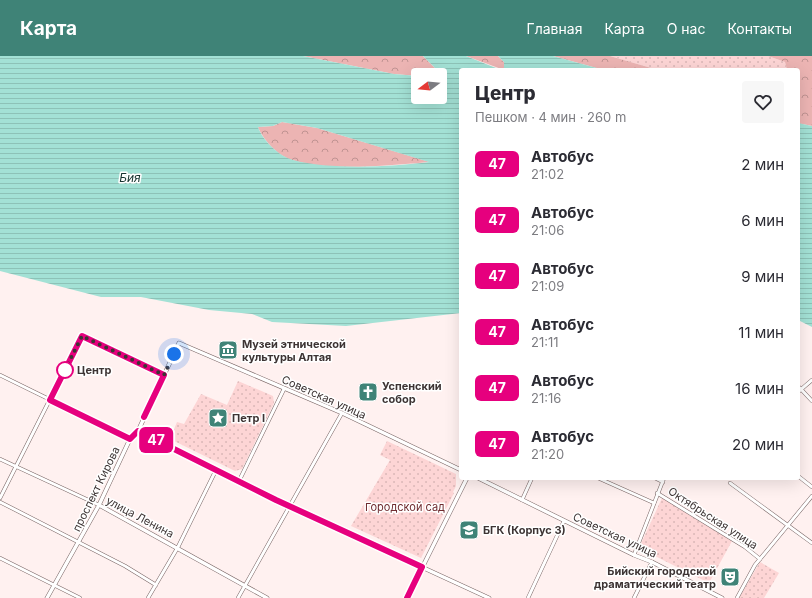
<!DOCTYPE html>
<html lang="ru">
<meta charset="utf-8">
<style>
body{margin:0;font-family:Inter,sans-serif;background:#f7f7f7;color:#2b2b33;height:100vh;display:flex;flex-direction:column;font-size:15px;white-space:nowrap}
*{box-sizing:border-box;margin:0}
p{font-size:13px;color:#7c7c81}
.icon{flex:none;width:22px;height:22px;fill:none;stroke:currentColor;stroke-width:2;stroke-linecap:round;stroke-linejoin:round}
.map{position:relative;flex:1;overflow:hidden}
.side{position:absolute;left:459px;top:12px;width:341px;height:412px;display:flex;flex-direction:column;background:#fff;border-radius:4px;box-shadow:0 4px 16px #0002}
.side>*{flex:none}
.badge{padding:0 8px;border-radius:6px;font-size:14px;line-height:26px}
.needle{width:26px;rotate:254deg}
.tools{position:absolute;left:411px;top:12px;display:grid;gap:8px}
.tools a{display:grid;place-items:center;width:36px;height:36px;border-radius:4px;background:#fff;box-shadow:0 4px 16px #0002;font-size:20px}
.you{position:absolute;width:20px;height:20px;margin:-10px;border:3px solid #fff;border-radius:50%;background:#1a73e8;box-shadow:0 0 0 6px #1a73e833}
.map>.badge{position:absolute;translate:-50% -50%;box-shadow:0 0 0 2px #fff}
.round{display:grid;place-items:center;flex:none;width:42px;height:42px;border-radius:4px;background:#f7f7f7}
.summary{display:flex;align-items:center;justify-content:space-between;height:68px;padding:0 16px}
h1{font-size:19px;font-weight:800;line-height:30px}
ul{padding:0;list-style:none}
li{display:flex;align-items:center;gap:12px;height:56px;padding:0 16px}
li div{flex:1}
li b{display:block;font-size:15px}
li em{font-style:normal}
li .badge{min-width:44px;font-weight:700;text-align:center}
header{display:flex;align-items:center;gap:24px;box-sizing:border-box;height:56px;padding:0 20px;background:#3f8377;color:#fff}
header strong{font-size:19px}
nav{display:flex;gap:22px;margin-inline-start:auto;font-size:14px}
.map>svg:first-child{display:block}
.green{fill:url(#green-dots)}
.forest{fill:url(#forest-crowns)}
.water{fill:url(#water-rules);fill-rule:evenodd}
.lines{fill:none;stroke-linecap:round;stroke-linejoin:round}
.minor-casing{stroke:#796564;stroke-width:4}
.tertiary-casing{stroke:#796564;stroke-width:4.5}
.minor{stroke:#fff;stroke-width:3}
.tertiary{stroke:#fff;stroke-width:3.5}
.line-casing{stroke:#fff;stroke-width:9}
.line{stroke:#e6007e;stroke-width:6}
.walk{stroke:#3d3434;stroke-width:4;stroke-dasharray:0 7.2}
.stop-dot{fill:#fff;stroke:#e6007e;stroke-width:2}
.labels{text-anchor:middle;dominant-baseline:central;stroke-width:3;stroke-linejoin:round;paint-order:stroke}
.poi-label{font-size:11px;font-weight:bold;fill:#3d3434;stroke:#fff;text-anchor:start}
.stop-label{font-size:11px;font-weight:bold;fill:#3d3434;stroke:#fff;text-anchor:start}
.street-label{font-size:11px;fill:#3d3434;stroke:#fff}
.park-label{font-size:11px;fill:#6f2c30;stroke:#fff}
.water-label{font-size:12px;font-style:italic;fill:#15332e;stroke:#fff}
</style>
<header>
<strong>Карта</strong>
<nav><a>Главная</a><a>Карта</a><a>О нас</a><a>Контакты</a></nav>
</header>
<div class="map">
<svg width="812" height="542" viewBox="0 0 812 542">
<defs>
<pattern id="green-dots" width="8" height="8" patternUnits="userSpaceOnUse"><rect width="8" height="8" fill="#fdd5d5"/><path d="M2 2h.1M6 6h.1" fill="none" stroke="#dab7b7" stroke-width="1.8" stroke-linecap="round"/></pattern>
<pattern id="forest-crowns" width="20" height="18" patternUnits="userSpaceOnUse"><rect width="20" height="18" fill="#ecb4b3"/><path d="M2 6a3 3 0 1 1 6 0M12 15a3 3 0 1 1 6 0" fill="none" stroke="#c09392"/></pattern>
<pattern id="water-rules" width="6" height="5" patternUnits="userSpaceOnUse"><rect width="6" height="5" fill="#a3e1d5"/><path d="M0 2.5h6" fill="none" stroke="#8dc2b7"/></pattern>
</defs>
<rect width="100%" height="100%" fill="#fff1f0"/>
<g class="green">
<path d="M610,0H768L785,6L787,14H658Z"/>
<path d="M238,325L273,340L274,347L242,413L235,415L170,383L177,366L184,368L201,338L227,349Z"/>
<path d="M387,385L456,418V430L453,436L454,437L421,502L351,470L390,404L380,399Z"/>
<path d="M662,442L732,485L709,527L639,492Z"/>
<path d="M760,506L779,517L764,542H739Z"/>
</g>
<g class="forest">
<path d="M303,0H423L446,23H440V19L418,20L394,18Z"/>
<path d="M466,0H498L504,6V14Z"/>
<path d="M553,0H610L658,14H604Z"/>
<path d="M768,0H812V70L798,67V14H787L785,6Z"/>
<path d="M282,66L317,72L430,106C392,109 328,116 292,104C278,100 263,84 258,71L273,70Z"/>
</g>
<g class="water">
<path d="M0,0H303L394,18L418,20V41H440V23H446L423,0H466L501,14H461V257L346,270L272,266L252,258L209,254L141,241H101L0,215ZM282,66L317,72L429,106C391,111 330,114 293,104C279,100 263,85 258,71L273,70Z"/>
<path d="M498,0H553L604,14H504V6Z"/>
<path d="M798,67L812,70V271L798,264Z"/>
</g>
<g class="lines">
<defs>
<g id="minor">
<path d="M0,319L130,383"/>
<path d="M798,330L812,345"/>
<path d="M798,336L812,324"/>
<path d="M0,403L99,449"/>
<path d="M798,420L812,431"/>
<path d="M598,422L654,447"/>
<path d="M655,422L663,426"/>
<path d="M239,425L284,333"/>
<path d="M730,427L812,487"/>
<path d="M657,437L745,491L760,503"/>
<path d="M0,442L82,280L164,319"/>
<path d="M522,444L532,422"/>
<path d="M0,446L125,510L156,529"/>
<path d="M634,499L664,422"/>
<path d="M0,502L80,542"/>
<path d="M148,542L178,491L216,414"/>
<path d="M238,542L342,357"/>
<path d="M528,542L564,465"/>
<path d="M634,542L652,506"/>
<path d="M737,542L755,509L812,440"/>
</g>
<g id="tertiary">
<path d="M138,375L289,450L489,542"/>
<path d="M478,422L634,499L652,506L722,542"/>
<path d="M99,449L267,542"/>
<path d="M47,542L99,449L130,383L138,375L179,287L342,357L461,414"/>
<path d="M407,542L467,422"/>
</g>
</defs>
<use href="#minor" class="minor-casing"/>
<use href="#tertiary" class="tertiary-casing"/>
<use href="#minor" class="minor"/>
<use href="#tertiary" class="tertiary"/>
</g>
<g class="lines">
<defs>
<path id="line" d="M144,361L164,319L82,280L50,344L130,383L138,375L276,444L422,511L407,542"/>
</defs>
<use href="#line" class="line-casing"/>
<use href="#line" class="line"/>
<path class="walk" d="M65,314L82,280L164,319L174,298"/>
</g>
<defs>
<symbol id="museum-square" viewBox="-11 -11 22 22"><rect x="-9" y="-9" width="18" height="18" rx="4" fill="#3f8377" stroke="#fff"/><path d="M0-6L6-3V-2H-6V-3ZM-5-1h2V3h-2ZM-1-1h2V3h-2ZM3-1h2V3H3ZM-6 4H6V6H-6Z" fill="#fff"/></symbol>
<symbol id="church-square" viewBox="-11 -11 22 22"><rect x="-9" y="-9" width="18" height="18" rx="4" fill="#3f8377" stroke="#fff"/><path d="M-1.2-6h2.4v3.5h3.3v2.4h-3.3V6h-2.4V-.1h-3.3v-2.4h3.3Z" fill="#fff"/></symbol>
<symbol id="sight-square" viewBox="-11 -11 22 22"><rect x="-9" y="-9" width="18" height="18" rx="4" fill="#3f8377" stroke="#fff"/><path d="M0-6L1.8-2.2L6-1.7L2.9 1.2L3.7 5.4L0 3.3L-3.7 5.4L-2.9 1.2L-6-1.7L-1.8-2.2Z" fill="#fff"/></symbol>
<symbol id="university-square" viewBox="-11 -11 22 22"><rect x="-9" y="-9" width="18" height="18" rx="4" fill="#3f8377" stroke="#fff"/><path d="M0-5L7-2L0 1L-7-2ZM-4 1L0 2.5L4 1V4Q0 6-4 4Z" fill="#fff"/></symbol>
<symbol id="theatre-square" viewBox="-11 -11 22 22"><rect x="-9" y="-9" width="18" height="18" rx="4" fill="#3f8377" stroke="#fff"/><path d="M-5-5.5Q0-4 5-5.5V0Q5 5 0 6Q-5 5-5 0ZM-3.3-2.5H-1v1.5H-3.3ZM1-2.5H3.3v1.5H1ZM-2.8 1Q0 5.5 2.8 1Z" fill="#fff"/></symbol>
</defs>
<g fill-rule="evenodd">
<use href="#museum-square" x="217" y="283" width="22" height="22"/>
<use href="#church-square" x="357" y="325" width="22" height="22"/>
<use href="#sight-square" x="207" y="351" width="22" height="22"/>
<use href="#university-square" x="458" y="463" width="22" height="22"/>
<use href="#theatre-square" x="719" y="510" width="22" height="22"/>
</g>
<circle class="stop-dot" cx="65" cy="314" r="8"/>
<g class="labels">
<g class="poi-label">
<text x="242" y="288">Музей этнической<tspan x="242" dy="13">культуры Алтая</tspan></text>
<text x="382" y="330">Успенский<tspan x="382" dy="13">собор</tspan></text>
<text x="232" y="362">Петр I</text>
<text x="483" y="474">БГК (Корпус 3)</text>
<text x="716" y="515" text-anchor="end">Бийский городской<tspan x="716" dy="13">драматический театр</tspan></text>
</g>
<g class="stop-label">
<text x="77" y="314">Центр</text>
</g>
<g class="street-label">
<text transform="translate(324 341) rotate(24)">Советская улица</text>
<text transform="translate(96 433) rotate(-64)">проспект Кирова</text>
<text transform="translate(140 461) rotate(28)">улица Ленина</text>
<text transform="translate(713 462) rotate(33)">Октябрьская улица</text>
<text transform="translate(615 479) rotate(25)">Советская улица</text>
</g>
<g class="park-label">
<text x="405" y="451">Городской сад</text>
</g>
<g class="water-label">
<text x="130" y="121">Бия</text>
</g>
</g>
</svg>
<div class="tools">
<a><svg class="needle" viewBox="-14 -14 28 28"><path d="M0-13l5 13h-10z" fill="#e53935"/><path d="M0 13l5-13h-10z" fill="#7c7c81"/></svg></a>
</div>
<div class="you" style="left:174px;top:298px"></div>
<b class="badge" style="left:156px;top:384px;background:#e6007e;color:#fff">47</b>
<section class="side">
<div class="summary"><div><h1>Центр</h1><p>Пешком · 4 мин · 260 m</p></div><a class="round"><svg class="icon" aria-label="heart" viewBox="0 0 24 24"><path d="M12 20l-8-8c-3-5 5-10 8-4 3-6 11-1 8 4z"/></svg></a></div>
<ul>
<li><span class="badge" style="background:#e6007e;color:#fff">47</span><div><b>Автобус</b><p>21:02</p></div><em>2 мин</em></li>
<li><span class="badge" style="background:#e6007e;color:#fff">47</span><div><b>Автобус</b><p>21:06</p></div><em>6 мин</em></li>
<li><span class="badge" style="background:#e6007e;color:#fff">47</span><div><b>Автобус</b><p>21:09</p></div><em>9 мин</em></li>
<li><span class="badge" style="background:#e6007e;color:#fff">47</span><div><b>Автобус</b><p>21:11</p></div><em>11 мин</em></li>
<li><span class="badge" style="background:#e6007e;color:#fff">47</span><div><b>Автобус</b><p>21:16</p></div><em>16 мин</em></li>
<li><span class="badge" style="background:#e6007e;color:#fff">47</span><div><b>Автобус</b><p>21:20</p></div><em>20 мин</em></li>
</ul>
</section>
</div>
